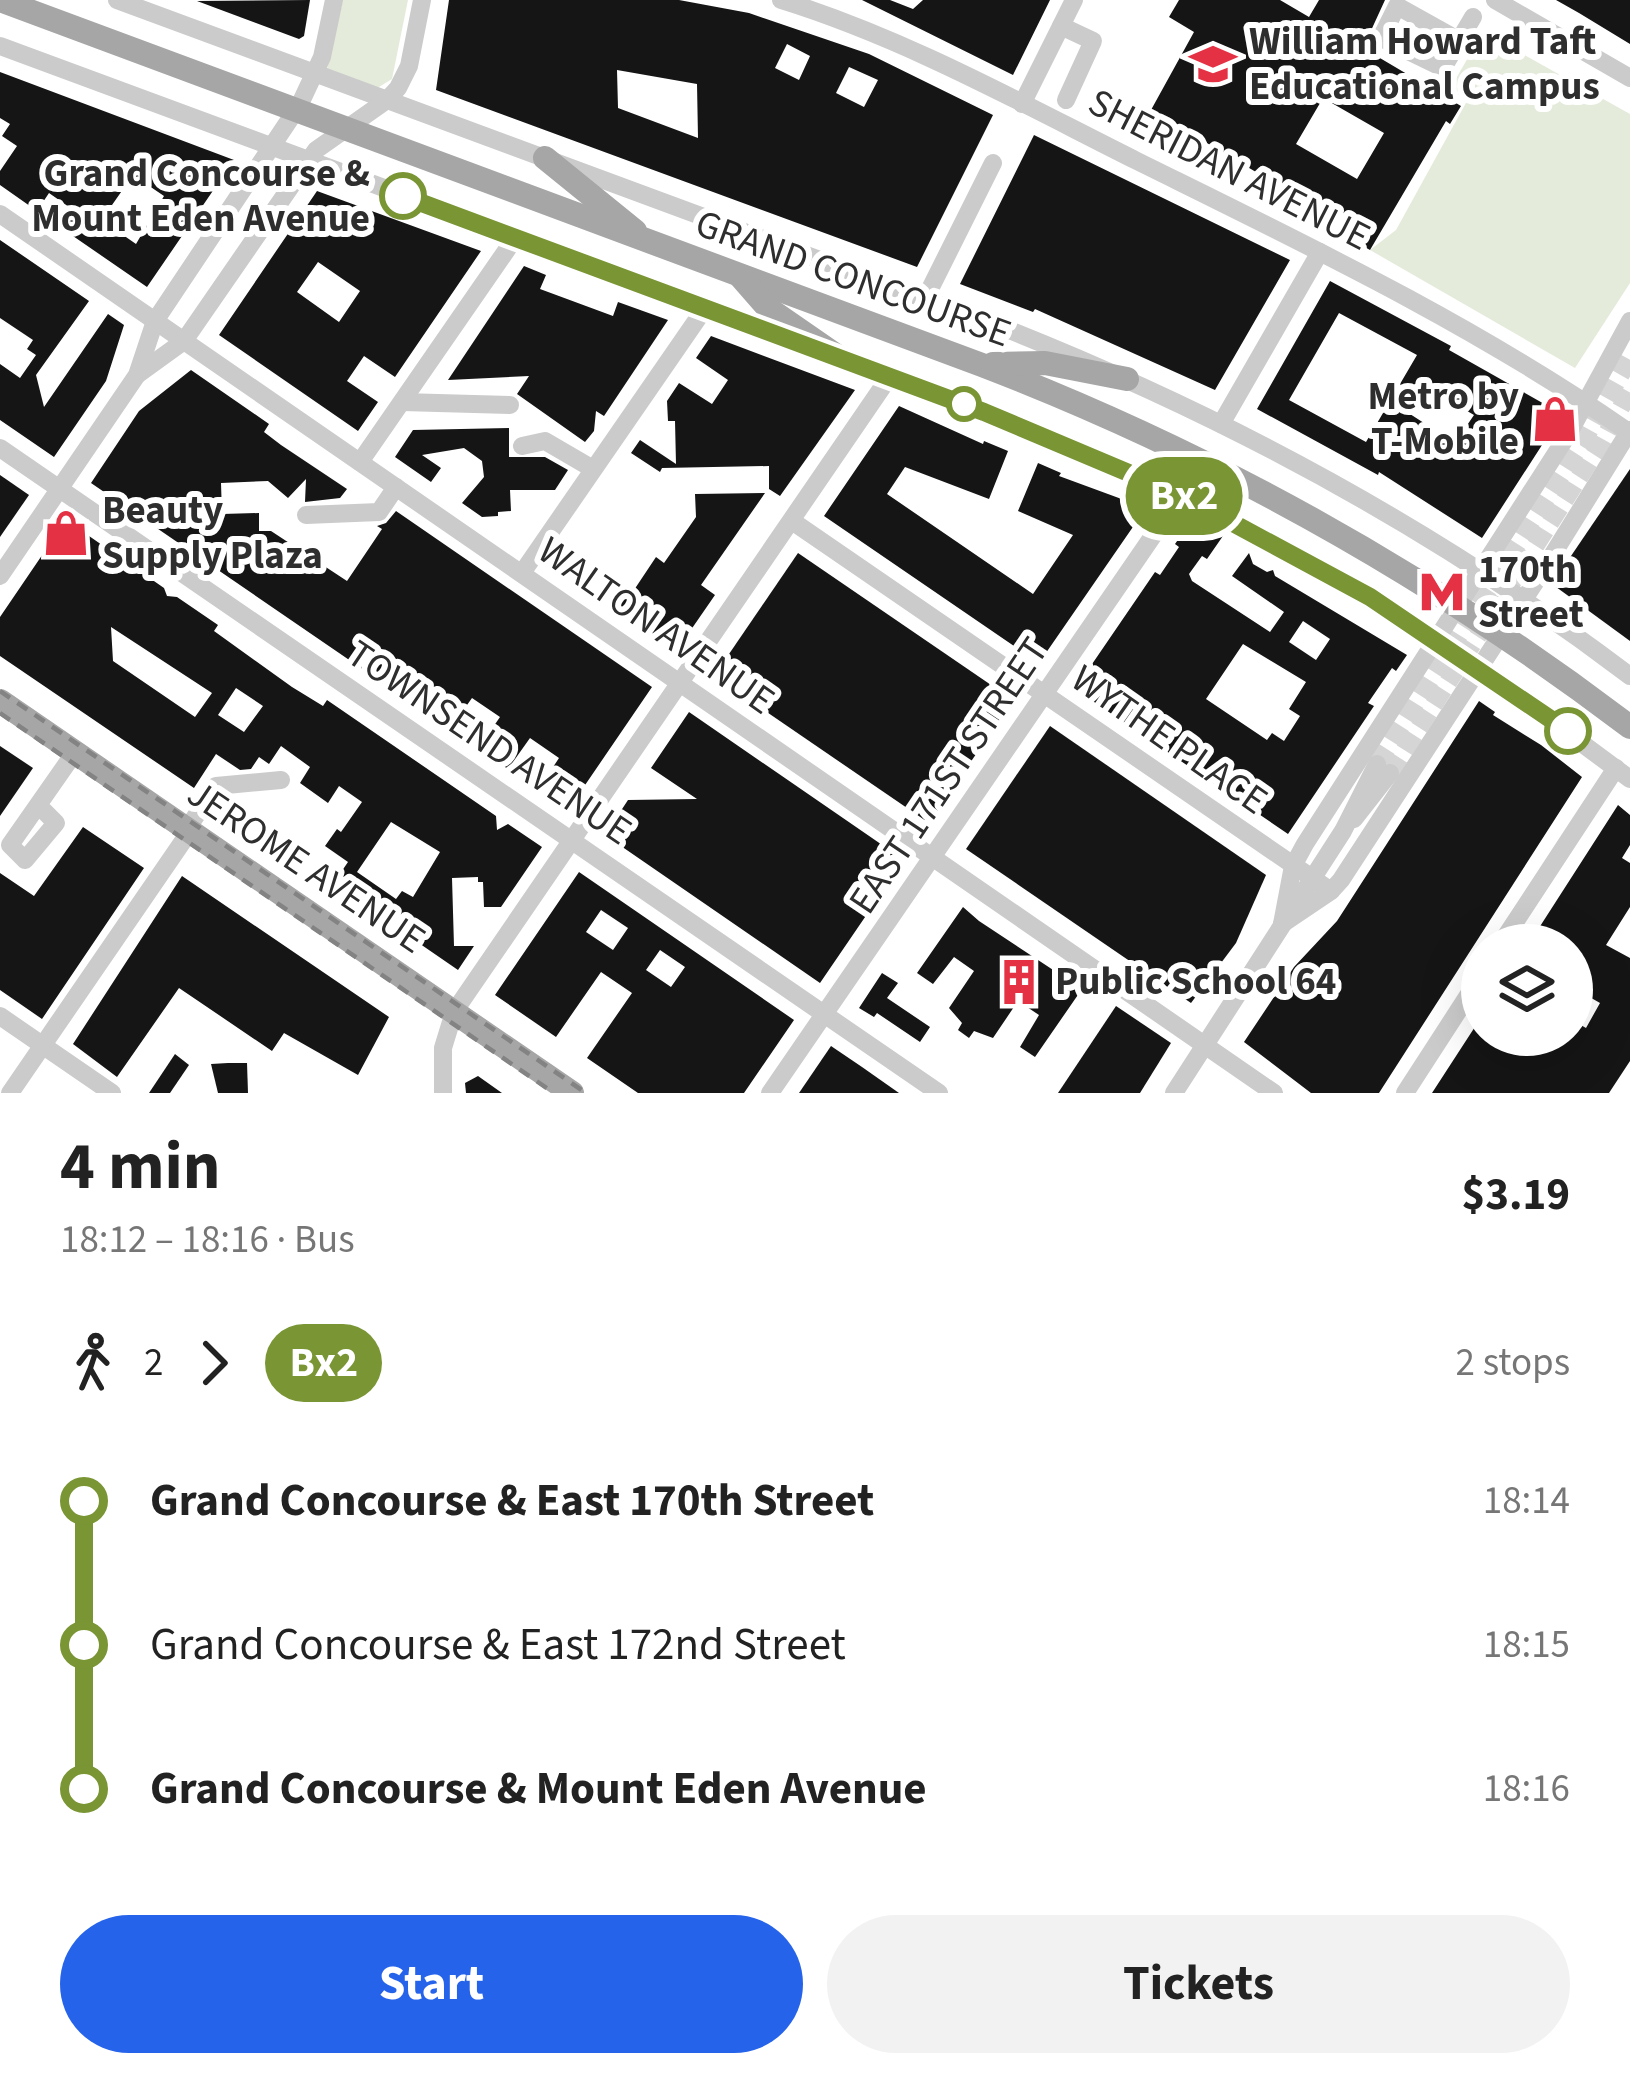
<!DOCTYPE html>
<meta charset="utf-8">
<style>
body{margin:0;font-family:"Source Sans 3",sans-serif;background:#f2f2f2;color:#222;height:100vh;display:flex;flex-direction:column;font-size:45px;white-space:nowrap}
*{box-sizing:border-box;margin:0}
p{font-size:39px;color:#767676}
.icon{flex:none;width:66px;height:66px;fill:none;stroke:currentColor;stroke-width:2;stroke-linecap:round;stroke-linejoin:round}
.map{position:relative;height:1093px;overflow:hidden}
.panel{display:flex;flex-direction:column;background:#fff;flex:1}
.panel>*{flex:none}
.badge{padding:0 24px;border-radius:39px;font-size:42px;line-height:78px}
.buttons{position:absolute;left:1461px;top:924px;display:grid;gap:24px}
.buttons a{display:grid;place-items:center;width:132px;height:132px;border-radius:50%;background:#fff;box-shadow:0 12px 48px #0002;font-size:60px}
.map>.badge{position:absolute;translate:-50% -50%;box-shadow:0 0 0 6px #fff}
.legs{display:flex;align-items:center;gap:18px;height:132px;padding:0 60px;font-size:39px}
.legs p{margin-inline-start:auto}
.head{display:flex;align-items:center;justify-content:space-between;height:204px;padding:0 60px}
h1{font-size:66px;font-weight:700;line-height:90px}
.cta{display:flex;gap:24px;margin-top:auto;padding:24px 60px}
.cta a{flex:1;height:138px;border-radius:72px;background:#2563eb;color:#fff;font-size:48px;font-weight:700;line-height:138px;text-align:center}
.cta a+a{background:#f2f2f2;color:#222}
ul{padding:0 60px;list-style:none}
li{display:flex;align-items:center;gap:42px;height:144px;font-size:45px}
li i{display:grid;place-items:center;width:18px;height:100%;margin:0 15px;background:currentColor}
li i::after{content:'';width:30px;height:30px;margin:-15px;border:9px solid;border-radius:50%;background:#fff}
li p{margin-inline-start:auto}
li:first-child i{background:linear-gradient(#0000 50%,currentColor 0)}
li:last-child i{background:linear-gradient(currentColor 50%,#0000 0)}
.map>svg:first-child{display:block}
.green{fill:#e4ebdb}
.building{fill:#151515;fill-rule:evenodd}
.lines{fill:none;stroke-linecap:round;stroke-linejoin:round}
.minor-tunnel{stroke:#d5d5d5;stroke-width:18;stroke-dasharray:18 9;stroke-linecap:butt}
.minor{stroke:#cbcbcb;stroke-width:18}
.major{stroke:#a6a6a6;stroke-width:24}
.rail{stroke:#838383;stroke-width:4.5;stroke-dasharray:12 9;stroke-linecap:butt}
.line-1-casing{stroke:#fff;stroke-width:27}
.line-1{stroke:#799534;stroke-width:18}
.stop-1-dot{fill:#fff;stroke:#799534;stroke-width:6}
.labels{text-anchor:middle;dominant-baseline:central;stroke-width:12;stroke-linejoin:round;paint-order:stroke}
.poi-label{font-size:39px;font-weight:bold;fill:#2e2e2e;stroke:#fff;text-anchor:start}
.street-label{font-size:39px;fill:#2e2e2e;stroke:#fff}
.stop-label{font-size:39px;font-weight:bold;fill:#2e2e2e;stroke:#fff;text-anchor:end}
</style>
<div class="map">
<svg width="1630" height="1093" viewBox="0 0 1630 1093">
<rect width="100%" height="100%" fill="#fff"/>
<g class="green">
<path d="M343,0H408L392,79L374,90L326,73Z"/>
<path d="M1496,39L1630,114V283L1575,368L1370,250L1396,230L1467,101L1450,89L1477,42Z"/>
</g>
<g class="building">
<path d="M310,0L304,36L299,39L197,1Z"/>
<path d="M449,0H679L749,13L869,54L993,115L917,267L436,90ZM787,44L810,56L799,80L775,68ZM849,67L878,80L864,107L836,93ZM617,70L697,84L698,138L618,108Z"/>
<path d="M862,0H890L913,9L923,0H1050L1013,75Z"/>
<path d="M1179,0H1280L1309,17L1319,0H1385L1363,48L1461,106L1450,124L1446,121L1370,250L1354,241L1359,233L1151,110L1194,32L1169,17ZM1323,98L1384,133L1357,179L1296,144Z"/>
<path d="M1556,0H1630V44L1579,13Z"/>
<path d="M0,72L234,160L147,287L57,225L69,207L49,193L37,211L0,185V171L17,146L2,136L10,124L0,118ZM133,175L164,196L136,244L113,228L124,213L112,205Z"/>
<path d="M1034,135L1290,260L1215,390L1035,309L1033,312L960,284Z"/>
<path d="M317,191L481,251L395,377L364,356L347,381L378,402L358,431L219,335ZM318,262L360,291L339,322L297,292Z"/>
<path d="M0,240L89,301L36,375L44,407L108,314L124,325L106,381L54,457L0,420V364L20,378L36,355L27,349L33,340L0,318Z"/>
<path d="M524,266L546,275L540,289L613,316L618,302L668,320L604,416L596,411L594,431L585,442L517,394L529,376L448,380Z"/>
<path d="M1330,281L1451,346L1449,350L1562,414L1482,538L1379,472L1378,475L1257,409ZM1339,313L1417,355L1366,442L1289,400ZM1426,387L1474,415L1455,443L1410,414Z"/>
<path d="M711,336L855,390L780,496L769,489V466L662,468L660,472L631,453L640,440L676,464L675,421H668L667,401L679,383L712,404L728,380L696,358Z"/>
<path d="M191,370L269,424L264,432L281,445L347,489L340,498L305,502L306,479L288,498L268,481L221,483L222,514L259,513V531H271L347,581L382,529L377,526L386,523L396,511L652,687L568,810L538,790L559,758L530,738L508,769L478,749L500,717L472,698L450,729L91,483L139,411Z"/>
<path d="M899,406L983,444L984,441L1008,451L989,499L905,467L887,494L1033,594L1073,535L1018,511L1038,463L1061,473L1059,476L1146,508L1039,663L824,516Z"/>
<path d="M509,428V457H545L568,470L555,490H510L511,511L498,512V516L482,517L462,503L484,477L482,461L464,448L422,455L441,468L431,482L395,457L413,430Z"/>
<path d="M1630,469V641L1552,584Z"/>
<path d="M0,475L29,495L0,537Z"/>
<path d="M765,493L701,585L715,595L677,650L615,608L628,590L632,593L656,557L664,563L696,517L695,494Z"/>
<path d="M66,520L164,588L167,596L177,597L218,625L214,631L292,687L323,706L327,700L496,816L497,830L508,824L542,847L501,907H484L483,882H478V877L452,878L454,946H474L458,970L333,884L348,862L325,846L337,829L341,832L362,802L339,786L328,803L300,783L310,767L281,746L269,764L259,757L251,769L240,770L216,754L194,788L0,656V617ZM111,627L212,693L195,717L113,661ZM236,688L263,706L244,732L218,715ZM391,822L440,852L413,897L402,891L396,899L357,872Z"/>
<path d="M1191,521L1194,533L1207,540L1225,533L1207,559L1202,556L1189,574L1192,581L1270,632L1284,612L1232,576L1249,553L1253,564L1267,572L1273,570L1275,576L1407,655L1396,671L1392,668L1368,703L1374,706L1288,834L1075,689L1155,572L1160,575L1179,547L1175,544ZM1303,621L1330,639L1316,660L1289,642ZM1243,644L1306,682L1289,709L1300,716L1284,741L1272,733L1267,740L1206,699Z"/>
<path d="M798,553L1013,700L929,823L714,676Z"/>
<path d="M1479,701L1495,712L1493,715L1541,745L1582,777L1379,1093H1311L1244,1042L1294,967L1337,921Z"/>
<path d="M689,712L904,860L820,983L605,835L628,800L697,799L651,768Z"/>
<path d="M1050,726L1266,875L1236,943L1191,1003L966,849Z"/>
<path d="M0,746L33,768L0,816Z"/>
<path d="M1618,805L1630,815V845L1622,858L1630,863V907L1606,945L1630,958V1061L1609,1093H1432L1482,1016V1035H1572V1020L1586,1028L1600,1003L1572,987V945H1528Z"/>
<path d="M83,827L144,868L42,1019L0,990V873L34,896Z"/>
<path d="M579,872L794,1020L744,1093H638L587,1058L632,993L601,972L556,1037L495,995ZM601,910L628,928L613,950L586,932ZM660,950L685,967L671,987L646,970Z"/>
<path d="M182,876L389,1017L358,1075L284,1033L272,1051L179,988L117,1077L73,1044Z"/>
<path d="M963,907L979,921L1082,989L1035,1057L1020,1047L1039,1015L1018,1001L993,1038L974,1031L969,1038L958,1030L962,1023L949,1008L974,971L954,957L933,984L917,973Z"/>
<path d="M882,973L898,983L887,998L930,1027L920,1042L877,1013L874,1017L859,1008Z"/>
<path d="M1116,1006L1171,1043L1140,1093H1058Z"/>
<path d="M831,1046L862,1067L899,1093H799Z"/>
<path d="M175,1054L189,1065L170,1093H149Z"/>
<path d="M228,1063H247L248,1093H218L211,1064Z"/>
<path d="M478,1076L502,1093H466L465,1083Z"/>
</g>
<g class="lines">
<g class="minor-tunnel">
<path d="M1377,764L1588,433L1630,358"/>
<path d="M1390,773L1602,442L1630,391"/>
</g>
<g class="minor">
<path d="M117,0L1009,330C1230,418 1440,532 1630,676"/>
<path d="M781,0C904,38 1021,103 1137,161C1305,244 1475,325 1630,433"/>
<path d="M1495,0L1630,78"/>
<path d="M1061,26L1093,41L1066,100"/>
<path d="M1460,41L1397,6L1381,38L1443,68L1473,17"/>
<path d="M0,46L860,364L1052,438L1151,482L1255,532L1393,611L1491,676L1630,779"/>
<path d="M1022,104L1074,0"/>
<path d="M0,214L1274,1093"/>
<path d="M925,299L993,163"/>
<path d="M137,375L184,341L316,150L387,100L398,88L409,66L422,0"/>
<path d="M402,402L510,405"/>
<path d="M1221,424L1320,252"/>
<path d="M522,446L545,441L593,469"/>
<path d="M0,448L939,1093"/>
<path d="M360,462L515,238"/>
<path d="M306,515L379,512L396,487"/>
<path d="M792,521L1331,891"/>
<path d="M522,573L705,308"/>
<path d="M0,576L137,375L155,321L300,104L322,57L334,0"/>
<path d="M38,805L56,823L25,860L10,845L75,752"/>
<path d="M1354,819L1390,773"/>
<path d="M187,829L216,786L281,780"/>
<path d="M1282,924L1293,866L1305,844L1569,433L1630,321"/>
<path d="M1282,924L1331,891L1341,880L1545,567L1630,430"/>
<path d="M1500,945L1616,768"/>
<path d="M0,1016L112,1093"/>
<path d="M10,1093L190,831"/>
<path d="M443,1093V1048L454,1012L890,376"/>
<path d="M770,1093L1181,495"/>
<path d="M1174,1093L1343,831L1377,764"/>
<path d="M1405,1093L1482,974"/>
</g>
<g class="major">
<path d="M0,0L982,365C1216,455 1430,575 1630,727"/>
<path d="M545,158L635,231"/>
<path d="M741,277L769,309L837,356"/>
<path d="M993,364L1045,363L1127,379"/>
<path d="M0,701L572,1093"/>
</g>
<g class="rail">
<path d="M0,691L586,1093"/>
<path d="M0,713L554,1093"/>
</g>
</g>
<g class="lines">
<defs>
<path id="line-1" d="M403,196L984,412L1181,495L1370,597L1568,731"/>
</defs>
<use href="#line-1" class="line-1-casing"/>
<use href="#line-1" class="line-1"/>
</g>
<defs>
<symbol id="school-bare" viewBox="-9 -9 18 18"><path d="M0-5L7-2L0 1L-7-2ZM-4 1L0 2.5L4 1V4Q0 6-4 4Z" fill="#e43144" stroke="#fff" stroke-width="2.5" paint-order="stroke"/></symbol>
<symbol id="shop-bare" viewBox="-9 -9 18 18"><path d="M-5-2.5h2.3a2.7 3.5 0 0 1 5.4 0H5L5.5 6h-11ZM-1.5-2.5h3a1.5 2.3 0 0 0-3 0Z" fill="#e43144" stroke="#fff" stroke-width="2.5" paint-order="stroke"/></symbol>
<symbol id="metro-bare" viewBox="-9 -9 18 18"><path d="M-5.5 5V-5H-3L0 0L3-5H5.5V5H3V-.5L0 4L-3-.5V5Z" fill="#e43144" stroke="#fff" stroke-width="2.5" paint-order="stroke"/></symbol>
<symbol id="building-bare" viewBox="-9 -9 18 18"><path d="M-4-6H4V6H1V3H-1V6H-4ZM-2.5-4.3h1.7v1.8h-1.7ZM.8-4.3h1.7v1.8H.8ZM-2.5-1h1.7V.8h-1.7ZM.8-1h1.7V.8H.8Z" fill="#e43144" stroke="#fff" stroke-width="2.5" paint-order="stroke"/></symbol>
</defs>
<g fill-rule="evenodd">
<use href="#school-bare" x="1180" y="31" width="66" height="66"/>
<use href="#shop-bare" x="1522" y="386" width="66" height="66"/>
<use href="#shop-bare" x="33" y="500" width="66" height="66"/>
<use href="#metro-bare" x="1409" y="559" width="66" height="66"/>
<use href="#building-bare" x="986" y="949" width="66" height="66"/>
</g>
<g class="stop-1-dot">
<circle cx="403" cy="196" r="21"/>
<circle cx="964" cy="404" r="15"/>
<circle cx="1568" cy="731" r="21"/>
</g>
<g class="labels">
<g class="poi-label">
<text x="1249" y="42">William Howard Taft<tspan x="1249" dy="45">Educational Campus</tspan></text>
<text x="1519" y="397" text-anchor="end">Metro by<tspan x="1519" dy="45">T-Mobile</tspan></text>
<text x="102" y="511">Beauty<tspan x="102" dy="45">Supply Plaza</tspan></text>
<text x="1478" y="570">170th<tspan x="1478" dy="45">Street</tspan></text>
<text x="1055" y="982">Public School 64</text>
</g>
<g class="street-label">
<text transform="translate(1229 170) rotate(27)">SHERIDAN AVENUE</text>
<text transform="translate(853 279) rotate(20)">GRAND CONCOURSE</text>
<text transform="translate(656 626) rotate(35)">WALTON AVENUE</text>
<text transform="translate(1169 740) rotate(35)">WYTHE PLACE</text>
<text transform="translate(489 743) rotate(34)">TOWNSEND AVENUE</text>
<text transform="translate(949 776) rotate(-56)">EAST 171ST STREET</text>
<text transform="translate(306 867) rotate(34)">JEROME AVENUE</text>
</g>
<g class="stop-label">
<text x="370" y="174">Grand Concourse &amp;<tspan x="370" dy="45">Mount Eden Avenue</tspan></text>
</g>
</g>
</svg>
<div class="buttons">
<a><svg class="icon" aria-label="layers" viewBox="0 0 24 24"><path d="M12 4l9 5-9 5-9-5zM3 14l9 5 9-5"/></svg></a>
</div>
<b class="badge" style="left:1184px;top:496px;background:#799534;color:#fff">Bx2</b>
</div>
<section class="panel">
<div class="head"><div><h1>4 min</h1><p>18:12 – 18:16 · Bus</p></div><b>$3.19</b></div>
<div class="legs"><svg class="icon" aria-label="walk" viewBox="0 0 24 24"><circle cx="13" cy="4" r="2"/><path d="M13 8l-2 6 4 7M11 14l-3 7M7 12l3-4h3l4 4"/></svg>2<svg class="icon" aria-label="forward" viewBox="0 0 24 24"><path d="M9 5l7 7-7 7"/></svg><b class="badge" style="background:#799534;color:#fff">Bx2</b><p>2 stops</p></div>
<ul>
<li><i style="color:#799534"></i><b>Grand Concourse &amp; East 170th Street</b><p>18:14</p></li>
<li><i style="color:#799534"></i><span>Grand Concourse &amp; East 172nd Street</span><p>18:15</p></li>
<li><i style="color:#799534"></i><b>Grand Concourse &amp; Mount Eden Avenue</b><p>18:16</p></li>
</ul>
<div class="cta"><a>Start</a><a>Tickets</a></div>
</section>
